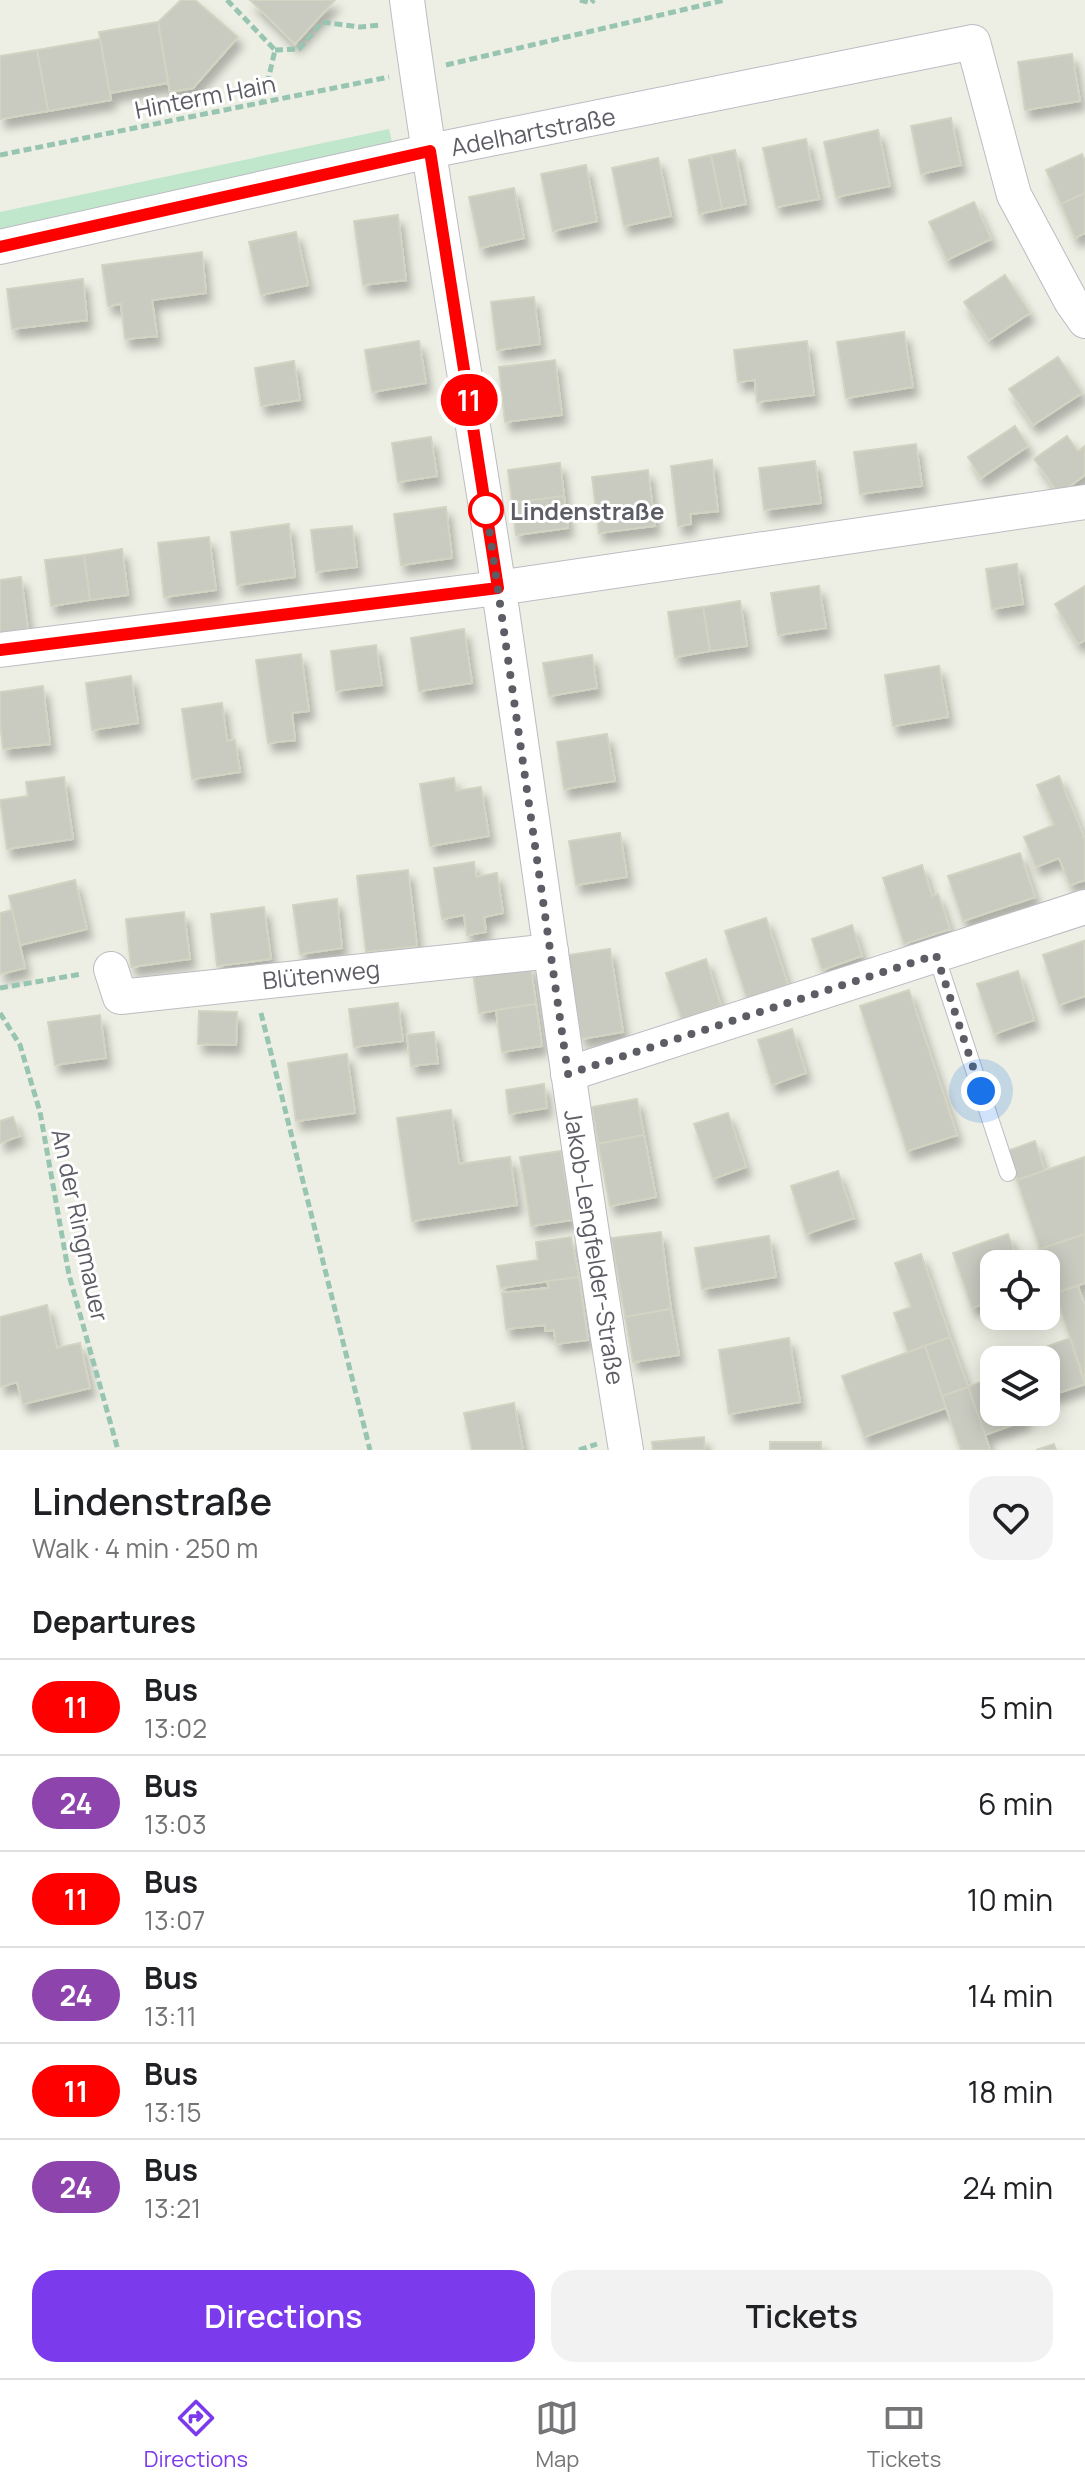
<!DOCTYPE html>
<meta charset="utf-8">
<style>
body{margin:0;font-family:Manrope,sans-serif;background:#f2f2f2;color:#202124;height:100vh;display:flex;flex-direction:column;font-size:30px;white-space:nowrap}
*{box-sizing:border-box;margin:0}
p{font-size:26px;color:#757577}
.icon{flex:none;width:44px;height:44px;fill:none;stroke:currentColor;stroke-width:2;stroke-linecap:round;stroke-linejoin:round}
.map{position:relative;height:1450px;overflow:hidden}
.side{display:flex;flex-direction:column;background:#fff;flex:1}
.side>*{flex:none}
.badge{padding:0 16px;border-radius:26px;font-size:28px;line-height:52px}
.buttons{position:absolute;left:980px;top:1250px;display:grid;gap:16px}
.buttons a{display:grid;place-items:center;width:80px;height:80px;border-radius:16px;background:#fff;box-shadow:0 4px 20px #0003;font-size:40px}
.you{position:absolute;width:40px;height:40px;margin:-20px;border:6px solid #fff;border-radius:50%;background:#1a73e8;box-shadow:0 0 0 12px #1a73e833}
.map>.badge{position:absolute;translate:-50% -50%;box-shadow:0 0 0 4px #fff}
h2{padding:0 32px;font-size:30px;line-height:72px}
.round{display:grid;place-items:center;flex:none;width:84px;height:84px;border-radius:24px;background:#f2f2f2}
.summary{display:flex;align-items:center;justify-content:space-between;height:136px;padding:0 32px}
h1{font-size:38px;font-weight:600;line-height:60px}
.cta{display:flex;gap:16px;margin-top:auto;padding:16px 32px}
.cta a{flex:1;height:92px;border-radius:24px;background:#7c3aed;color:#fff;font-size:32px;font-weight:600;line-height:92px;text-align:center}
.cta a+a{background:#f2f2f2;color:#202124}
ul{padding:0;list-style:none}
li{display:flex;align-items:center;gap:24px;height:96px;padding:0 32px;border-top:2px solid #e0e0e0}
li div{flex:1}
li b{display:block;font-size:30px}
li em{font-style:normal}
li .badge{min-width:88px;font-weight:700;text-align:center}
.tab-bar{display:flex;justify-content:space-around;align-items:center;height:112px;border-top:2px solid #e0e0e0;background:#fff;font-size:22px;color:#757577}
.tab-bar a{display:grid;justify-items:center;gap:4px}
.tab-bar .active{color:#7c3aed}
.map>svg:first-child{display:block}
.green{fill:#c0e6cb}
.building{fill:#c9cac0;stroke:#d3d3c2;stroke-width:2;filter:url(#shadow)}
.lines{fill:none;stroke-linecap:round;stroke-linejoin:round}
.lane-casing{stroke:#bbbcc3;stroke-width:18}
.street-casing{stroke:#bbbcc3;stroke-width:36}
.path{stroke:#98c5b1;stroke-width:5;stroke-dasharray:8 4;stroke-linecap:butt}
.lane{stroke:#fff;stroke-width:16}
.street{stroke:#fff;stroke-width:34}
.line-casing{stroke:#fff;stroke-width:18}
.line{stroke:#f00;stroke-width:12}
.walk{stroke:#5c5d65;stroke-width:8;stroke-dasharray:0 14.4}
.stop-dot{fill:#fff;stroke:#f00;stroke-width:4}
.labels{text-anchor:middle;dominant-baseline:central;stroke-width:6;stroke-linejoin:round;paint-order:stroke}
.street-label{font-size:24px;fill:#5c5d65;stroke:#fff}
.stop-label{font-size:24px;font-weight:bold;fill:#5c5d65;stroke:#fff;text-anchor:start}
</style>
<div class="map">
<svg width="1085" height="1450" viewBox="0 0 1085 1450">
<defs>
<filter id="shadow"><feDropShadow dx="5" dy="9" stdDeviation="4" flood-color="#0004"/></filter>
</defs>
<rect width="100%" height="100%" fill="#eeefe4"/>
<path class="green" d="M389,129L394,151L0,238V212Z"/>
<g class="building">
<path d="M181,0H195L238,37L193,88L170,92L158,22Z"/>
<path d="M250,0H335L295,44Z"/>
<path d="M158,22L168,83L109,93L99,32Z"/>
<path d="M100,39L111,100L48,111L37,50Z"/>
<path d="M37,50L48,111L0,119V56Z"/>
<path d="M1072,54L1080,101L1025,110L1018,62Z"/>
<path d="M951,118L961,165L921,174L911,126Z"/>
<path d="M878,130L890,186L836,197L824,142Z"/>
<path d="M806,139L819,199L776,207L763,148Z"/>
<path d="M735,150L746,204L722,209L711,155Z"/>
<path d="M1082,154L1085,161V193L1061,204L1046,170Z"/>
<path d="M711,155L722,209L699,214L689,160Z"/>
<path d="M658,158L671,216L624,226L612,168Z"/>
<path d="M586,165L597,221L553,231L541,174Z"/>
<path d="M514,188L524,238L480,248L469,197Z"/>
<path d="M1085,193V233L1075,238L1061,204Z"/>
<path d="M974,202L991,239L947,260L929,222Z"/>
<path d="M398,215L406,280L363,285L354,221Z"/>
<path d="M296,232L308,285L261,295L249,242Z"/>
<path d="M202,252L206,293L152,300L157,336L125,339L121,304L108,306L102,265Z"/>
<path d="M1005,275L1030,313L989,340L964,302Z"/>
<path d="M83,279L87,320L12,329L7,289Z"/>
<path d="M534,297L540,344L497,350L491,302Z"/>
<path d="M904,332L913,387L846,398L837,342Z"/>
<path d="M419,341L426,383L372,392L365,350Z"/>
<path d="M807,341L814,395L757,402L755,380L738,382L734,350Z"/>
<path d="M1058,357L1082,393L1033,425L1009,389Z"/>
<path d="M555,360L562,415L505,422L499,367Z"/>
<path d="M294,361L300,400L261,406L255,368Z"/>
<path d="M1015,426L1028,446L981,478L968,457Z"/>
<path d="M1067,436L1078,451L1085,446V475L1059,494L1034,459Z"/>
<path d="M431,437L437,476L398,482L392,443Z"/>
<path d="M916,444L922,486L860,494L854,452Z"/>
<path d="M712,460L718,511L690,514L691,524L678,526L671,466Z"/>
<path d="M815,461L821,503L764,510L759,468Z"/>
<path d="M560,463L564,496L512,503L508,470Z"/>
<path d="M648,470L655,526L599,533L592,477Z"/>
<path d="M564,496L568,528L516,535L512,503Z"/>
<path d="M446,507L452,558L401,565L394,514Z"/>
<path d="M289,524L295,577L237,585L231,532Z"/>
<path d="M352,526L357,567L316,572L311,530Z"/>
<path d="M209,537L216,590L164,597L158,543Z"/>
<path d="M122,549L128,595L90,600L84,555Z"/>
<path d="M84,555L90,600L51,606L45,560Z"/>
<path d="M1017,564L1023,604L992,609L986,569Z"/>
<path d="M21,577L28,629L0,633V580Z"/>
<path d="M819,586L826,628L778,635L771,593Z"/>
<path d="M1085,586V640L1078,644L1055,604Z"/>
<path d="M740,601L747,646L710,651L703,607Z"/>
<path d="M703,607L710,651L675,657L668,612Z"/>
<path d="M464,629L472,683L419,691L411,638Z"/>
<path d="M376,645L382,685L336,691L331,651Z"/>
<path d="M301,654L309,711L292,713L295,740L268,743L256,660Z"/>
<path d="M592,655L597,688L549,696L543,663Z"/>
<path d="M939,666L948,717L893,726L885,675Z"/>
<path d="M131,676L138,723L92,730L86,683Z"/>
<path d="M43,686L50,744L3,749L0,722V692Z"/>
<path d="M222,703L227,741L235,740L240,772L192,779L182,709Z"/>
<path d="M607,734L615,781L564,789L557,742Z"/>
<path d="M1059,776L1085,840V880L1070,885L1059,858L1036,867L1024,837L1054,825L1037,785Z"/>
<path d="M64,777L73,839L7,849L0,800L28,796L26,782Z"/>
<path d="M454,778L456,791L481,787L489,836L430,846L420,784Z"/>
<path d="M620,833L627,877L576,885L569,841Z"/>
<path d="M1020,853L1035,897L963,921L948,876Z"/>
<path d="M474,862L476,877L497,873L503,913L484,917L486,932L467,935L464,915L442,919L434,868Z"/>
<path d="M922,865L932,896L938,894L950,929L904,944L883,878Z"/>
<path d="M408,870L417,946L366,952L357,876Z"/>
<path d="M75,880L87,929L20,945L9,896Z"/>
<path d="M337,899L342,948L300,954L293,905Z"/>
<path d="M264,907L271,959L217,966L211,914Z"/>
<path d="M12,910L25,968L0,974V913Z"/>
<path d="M184,912L190,959L131,967L126,919Z"/>
<path d="M766,918L788,985L747,999L725,931Z"/>
<path d="M852,925L862,956L822,970L812,939Z"/>
<path d="M1084,941L1085,996L1059,1005L1043,955Z"/>
<path d="M610,949L623,1032L581,1039L568,955Z"/>
<path d="M706,959L721,1006L682,1020L666,973Z"/>
<path d="M530,964L536,1004L479,1013L473,973Z"/>
<path d="M1018,971L1034,1020L994,1034L977,984Z"/>
<path d="M909,990L957,1135L907,1151L860,1006Z"/>
<path d="M398,1003L403,1041L354,1047L349,1009Z"/>
<path d="M536,1004L542,1046L502,1052L496,1010Z"/>
<path d="M199,1011L237,1012L236,1045L198,1044Z"/>
<path d="M100,1015L106,1058L55,1065L48,1022Z"/>
<path d="M792,1029L806,1073L772,1085L758,1040Z"/>
<path d="M434,1032L438,1063L411,1066L407,1035Z"/>
<path d="M347,1054L355,1113L296,1121L288,1063Z"/>
<path d="M544,1084L547,1108L509,1114L506,1090Z"/>
<path d="M637,1099L644,1135L598,1144L592,1107Z"/>
<path d="M451,1110L459,1164L510,1157L517,1205L412,1221L397,1118Z"/>
<path d="M728,1113L746,1167L713,1179L694,1124Z"/>
<path d="M13,1117L20,1136L0,1143V1121Z"/>
<path d="M644,1135L656,1197L610,1206L598,1144Z"/>
<path d="M1035,1141L1045,1171L1017,1180L1007,1151Z"/>
<path d="M561,1151L572,1220L531,1226L520,1157Z"/>
<path d="M1085,1157V1234L1040,1249L1017,1180Z"/>
<path d="M838,1171L854,1218L806,1234L791,1186Z"/>
<path d="M661,1232L671,1309L625,1317L611,1238Z"/>
<path d="M1008,1234L1018,1262L1028,1258L1030,1264H994V1300L972,1308L953,1253Z"/>
<path d="M1085,1234V1283L1055,1293L1040,1249Z"/>
<path d="M769,1236L776,1277L702,1289L695,1248Z"/>
<path d="M571,1237L579,1277L501,1288L497,1266L538,1260L536,1242Z"/>
<path d="M921,1254L950,1337L908,1352L894,1313L911,1307L895,1263Z"/>
<path d="M579,1277L588,1340L556,1344L554,1330L545,1331V1325L506,1329L502,1293L549,1288L547,1281Z"/>
<path d="M1078,1286L1085,1307V1382L1055,1293Z"/>
<path d="M47,1305L57,1348L80,1343L90,1388L23,1404L17,1382L0,1387V1317Z"/>
<path d="M671,1309L679,1355L633,1362L625,1317Z"/>
<path d="M950,1337L968,1387L942,1396L925,1346Z"/>
<path d="M789,1338L800,1402L729,1414L719,1350Z"/>
<path d="M1070,1338L1085,1384L1052,1395L1046,1377V1360H1040L1037,1350Z"/>
<path d="M925,1346L946,1408L864,1437L842,1376Z"/>
<path d="M994,1377V1412H1023L1026,1420L985,1435L968,1387Z"/>
<path d="M968,1387L985,1435L990,1450H961L942,1396Z"/>
<path d="M514,1403L523,1450H472L464,1413Z"/>
<path d="M704,1437L705,1450H653L652,1442Z"/>
<rect x="770" y="1442" width="51" height="8"/>
<path d="M1054,1444L1056,1450H1036Z"/>
</g>
<g class="lines">
<defs>
<path id="lane" d="M936,955L1008,1173"/>
<g id="street">
<path d="M407,0C433,197 469,393 499,590C541,876 579,1164 626,1450"/>
<path d="M0,247L430,151L973,42L1014,195L1071,301L1085,321"/>
<path d="M0,650L498,588L1085,502"/>
<path d="M111,969L120,997L551,951"/>
<path d="M568,1074L1085,907"/>
</g>
</defs>
<use href="#lane" class="lane-casing"/>
<use href="#street" class="street-casing"/>
<g class="path">
<path d="M227,0L275,50L263,102"/>
<path d="M580,0L591,3L594,0"/>
<path d="M275,50L299,49L322,22L360,27L381,25"/>
<path d="M446,65L725,0"/>
<path d="M0,155L389,77"/>
<path d="M0,988L82,974"/>
<path d="M0,1013L20,1045L40,1112L69,1275L118,1450"/>
<path d="M261,1013L370,1450"/>
<path d="M579,1450L597,1444"/>
</g>
<use href="#lane" class="lane"/>
<use href="#street" class="street"/>
</g>
<g class="lines">
<defs>
<path id="line" d="M0,247L430,151L498,588L0,650"/>
</defs>
<use href="#line" class="line-casing"/>
<use href="#line" class="line"/>
<path class="walk" d="M486,510V507L568,1074L936,955L981,1091"/>
</g>
<circle class="stop-dot" cx="486" cy="510" r="16"/>
<g class="labels">
<g class="street-label">
<text transform="translate(205 96) rotate(-11)">Hinterm Hain</text>
<text transform="translate(533 131) rotate(-11)">Adelhartstraße</text>
<text transform="translate(321 974) rotate(-6)">Blütenweg</text>
<text transform="translate(81 1225) rotate(78)">An der Ringmauer</text>
<text transform="translate(595 1247) rotate(81)">Jakob-Lengfelder-Straße</text>
</g>
<g class="stop-label">
<text x="510" y="510">Lindenstraße</text>
</g>
</g>
</svg>
<div class="buttons">
<a><svg class="icon" aria-label="locate" viewBox="0 0 24 24"><circle cx="12" cy="12" r="6"/><path d="M12 2v4M12 18v4M2 12h4M18 12h4"/></svg></a>
<a><svg class="icon" aria-label="layers" viewBox="0 0 24 24"><path d="M12 4l9 5-9 5-9-5zM3 14l9 5 9-5"/></svg></a>
</div>
<div class="you" style="left:981px;top:1091px"></div>
<b class="badge" style="left:469px;top:400px;background:#f00;color:#fff">11</b>
</div>
<section class="side">
<div class="summary"><div><h1>Lindenstraße</h1><p>Walk · 4 min · 250 m</p></div><a class="round"><svg class="icon" aria-label="heart" viewBox="0 0 24 24"><path d="M12 20l-8-8c-3-5 5-10 8-4 3-6 11-1 8 4z"/></svg></a></div>
<h2>Departures</h2>
<ul>
<li><span class="badge" style="background:#f00;color:#fff">11</span><div><b>Bus</b><p>13:02</p></div><em>5 min</em></li>
<li><span class="badge" style="background:#8e44ad;color:#fff">24</span><div><b>Bus</b><p>13:03</p></div><em>6 min</em></li>
<li><span class="badge" style="background:#f00;color:#fff">11</span><div><b>Bus</b><p>13:07</p></div><em>10 min</em></li>
<li><span class="badge" style="background:#8e44ad;color:#fff">24</span><div><b>Bus</b><p>13:11</p></div><em>14 min</em></li>
<li><span class="badge" style="background:#f00;color:#fff">11</span><div><b>Bus</b><p>13:15</p></div><em>18 min</em></li>
<li><span class="badge" style="background:#8e44ad;color:#fff">24</span><div><b>Bus</b><p>13:21</p></div><em>24 min</em></li>
</ul>
<div class="cta"><a>Directions</a><a>Tickets</a></div>
</section>
<nav class="tab-bar">
<a class="active"><svg class="icon" aria-label="directions" viewBox="0 0 24 24"><path d="M12 3l9 9-9 9-9-9zM9 14v-3h6M13 9l2 2-2 2"/></svg>Directions</a>
<a><svg class="icon" aria-label="map" viewBox="0 0 24 24"><path d="M3 6l6-2 6 2 6-2v14l-6 2-6-2-6 2zM9 4v14M15 6v14"/></svg>Map</a>
<a><svg class="icon" aria-label="tickets" viewBox="0 0 24 24"><path d="M3 7h18v10H3zM15 7v10"/></svg>Tickets</a>
</nav>
